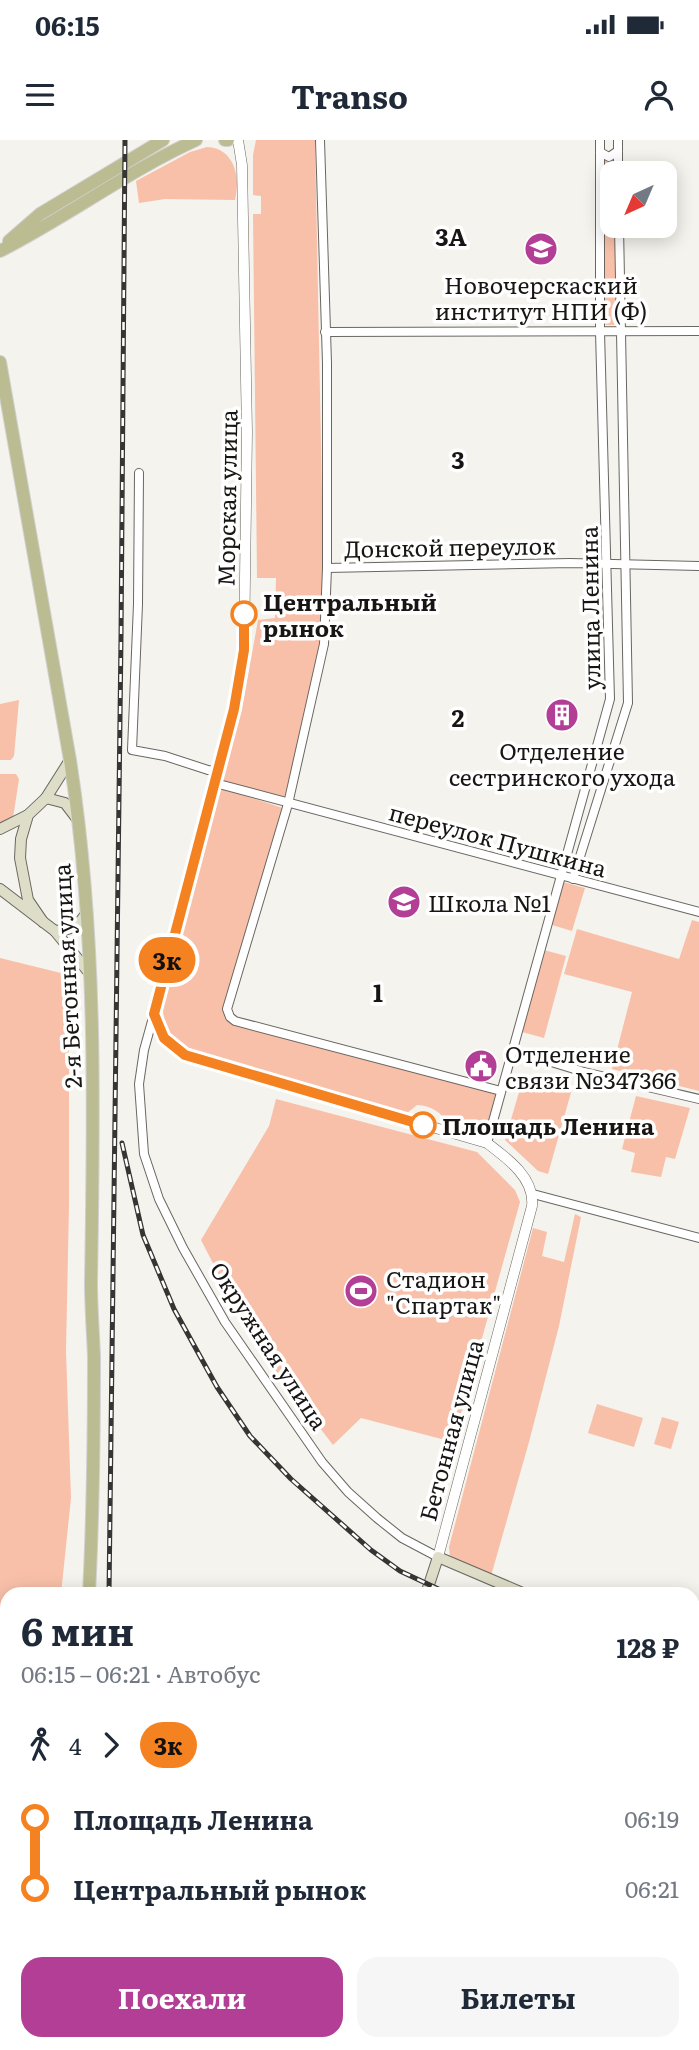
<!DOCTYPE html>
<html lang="ru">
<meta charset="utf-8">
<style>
body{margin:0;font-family:Literata,serif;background:#f6f6f7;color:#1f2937;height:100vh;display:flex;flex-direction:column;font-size:26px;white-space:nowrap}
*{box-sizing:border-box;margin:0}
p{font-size:23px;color:#747a83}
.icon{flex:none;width:38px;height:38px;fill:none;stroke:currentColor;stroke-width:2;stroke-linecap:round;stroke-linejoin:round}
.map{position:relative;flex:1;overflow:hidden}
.details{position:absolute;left:0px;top:1447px;width:700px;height:464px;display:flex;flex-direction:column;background:#fff;border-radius:21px 21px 0 0;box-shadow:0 4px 18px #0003}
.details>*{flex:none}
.badge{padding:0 14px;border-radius:23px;font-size:24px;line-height:46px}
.needle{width:46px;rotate:224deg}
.controls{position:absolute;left:600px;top:21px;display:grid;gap:14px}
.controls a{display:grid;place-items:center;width:77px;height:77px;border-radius:14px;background:#fff;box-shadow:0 4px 18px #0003;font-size:35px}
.map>.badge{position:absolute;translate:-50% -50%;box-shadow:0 0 0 4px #fff}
.legs{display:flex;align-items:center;gap:10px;height:77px;padding:0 21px;font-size:23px}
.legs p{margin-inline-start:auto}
.headline{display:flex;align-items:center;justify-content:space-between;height:119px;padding:0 21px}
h1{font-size:38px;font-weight:700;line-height:52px}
.primary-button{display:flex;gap:14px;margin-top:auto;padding:14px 21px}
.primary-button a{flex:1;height:80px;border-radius:21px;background:#b33e96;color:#fff;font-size:28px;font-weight:700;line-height:80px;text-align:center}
.primary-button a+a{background:#f6f6f7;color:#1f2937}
ul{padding:0 21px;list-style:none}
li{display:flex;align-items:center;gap:24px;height:70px;font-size:26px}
li i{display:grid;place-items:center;width:10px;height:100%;margin:0 9px;background:currentColor}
li i::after{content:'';width:18px;height:18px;margin:-9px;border:5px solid;border-radius:50%;background:#fff}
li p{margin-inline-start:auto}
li:first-child i{background:linear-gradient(#0000 50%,currentColor 0)}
li:last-child i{background:linear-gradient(currentColor 50%,#0000 0)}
.status{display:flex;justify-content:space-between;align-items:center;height:49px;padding:0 35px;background:#fff;direction:ltr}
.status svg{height:19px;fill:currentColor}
header{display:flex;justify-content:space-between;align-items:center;height:91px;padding:0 21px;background:#fff;font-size:32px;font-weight:700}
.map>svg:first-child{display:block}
.green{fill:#f8c0a9}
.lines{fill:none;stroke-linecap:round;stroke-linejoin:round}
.minor-casing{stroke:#696762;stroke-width:10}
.tertiary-casing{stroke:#696762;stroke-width:11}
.secondary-casing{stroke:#696762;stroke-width:12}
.primary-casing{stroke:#d1d0d0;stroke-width:14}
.minor{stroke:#fff;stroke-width:8}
.tertiary{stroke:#fff;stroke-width:10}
.secondary{stroke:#ddddc8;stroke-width:10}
.primary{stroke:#bcbc92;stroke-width:12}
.rail-casing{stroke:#363533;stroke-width:5}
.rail{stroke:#fff;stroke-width:2.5;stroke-dasharray:8;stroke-linecap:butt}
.line-1-casing{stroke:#fff;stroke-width:16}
.line-1{stroke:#f58220;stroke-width:10}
.stop-1-dot{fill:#fff;stroke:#f58220;stroke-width:3.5}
.labels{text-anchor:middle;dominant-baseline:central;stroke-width:7;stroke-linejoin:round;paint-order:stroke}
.poi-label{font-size:23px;fill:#171614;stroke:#fff;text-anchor:start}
.street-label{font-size:23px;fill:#171614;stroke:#fff}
.stop-label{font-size:23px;font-weight:bold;fill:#171614;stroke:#fff;text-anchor:start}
.neighbourhood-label{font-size:24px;font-weight:bold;fill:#171614;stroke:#fff}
</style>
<div class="status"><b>06:15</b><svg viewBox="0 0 49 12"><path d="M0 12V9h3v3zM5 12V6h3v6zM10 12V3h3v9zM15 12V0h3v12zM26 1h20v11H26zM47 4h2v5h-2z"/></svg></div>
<header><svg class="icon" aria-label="menu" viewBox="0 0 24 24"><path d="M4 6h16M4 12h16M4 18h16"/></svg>Transo<svg class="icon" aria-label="person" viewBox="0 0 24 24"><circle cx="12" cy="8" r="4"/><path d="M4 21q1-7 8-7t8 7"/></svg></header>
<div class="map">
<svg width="699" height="1910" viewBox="0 0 699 1910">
<rect width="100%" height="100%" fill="#f5f3ed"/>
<g class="green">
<path d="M256,0H315L325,507L287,658L224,641L223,639L244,558L258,480L275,478L276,438H257L253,74H261V56L253,55V15Z"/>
<path d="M207,7C234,8 241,37 235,60L165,59L139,63L136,41L190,12Z"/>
<path d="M603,19L615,22V33H612V86H616V182L614,185H606L603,182Z"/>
<path d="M19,560L14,616L11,620H0V564Z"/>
<path d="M0,634H16L19,639L13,678L0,693Z"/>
<path d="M222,648L283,668L224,868L226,878L232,883L497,954L485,997L449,986C442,972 432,966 417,965L406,974L204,918C172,902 159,890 164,853L218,651Z"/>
<path d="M563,742L585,748L572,791L552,785Z"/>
<path d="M692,780L699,782V951L612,929L632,852L564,834L577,789L679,819Z"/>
<path d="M544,810L566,816L544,898L522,892Z"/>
<path d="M0,818L69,835V1065L66,1211L71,1358L61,1454H7V1774L2,1777L7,1792V1904H51V1910H0Z"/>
<path d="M524,935L572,949L548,1034L538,1031L505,1000Z"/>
<path d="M636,956L690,968L675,1019L666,1017L661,1037L631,1032L635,1013L622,1009Z"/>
<path d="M276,959L477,1012L515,1050L520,1062L453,1302L361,1278L333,1305L253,1201L201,1100L269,986Z"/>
<path d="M575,1074L581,1077L559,1186L529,1302L491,1436L450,1419L449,1407L533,1088L547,1092L542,1116L564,1122Z"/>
<path d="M597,1264L643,1278L634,1307L588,1293Z"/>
<path d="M662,1277L679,1282L671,1309L654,1304Z"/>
<path d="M693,1507H699V1910H582L586,1904H693Z"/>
<path d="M252,1904H361L370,1910H252Z"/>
</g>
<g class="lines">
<defs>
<g id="minor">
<path d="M320,0L327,223V428L324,504L288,664L227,869L230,877L235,881L501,951"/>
<path d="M618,0V33"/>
<path d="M600,12L609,17L618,11"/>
<path d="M325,192L699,191"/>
<path d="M139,333L138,464L132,610L165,616L208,630L218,631"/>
<path d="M327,428L570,423L699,426"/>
<path d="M215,643L699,772"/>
<path d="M573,739L628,563L619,86"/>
<path d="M154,874L144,910L139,944L144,1014L159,1059L183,1108L225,1182L322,1322L348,1352L377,1378L402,1398L438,1417"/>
<path d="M512,910L584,932L699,959"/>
<path d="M487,1003L610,559L600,192V0"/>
<path d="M533,1054L699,1098"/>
</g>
<path id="tertiary" d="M238,0L242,25L247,292L244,511L234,569L154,874L164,898L185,915L487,1003C507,1018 535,1038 532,1066L438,1417"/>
<g id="secondary">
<path d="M46,658L70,620"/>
<path d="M0,689L28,675"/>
<path d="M0,749L55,791C71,790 78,787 87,772"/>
<path d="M43,782L28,760L20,718L21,699L28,675L46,658L65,663L78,680"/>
<path d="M55,791L91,835"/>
<path d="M426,1454L438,1417L525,1454"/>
<path d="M693,1485L699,1484"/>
<path d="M206,1910L210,1904"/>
</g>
<g id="primary">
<path d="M225,0H228"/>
<path d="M9,101L40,74L163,0"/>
<path d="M0,111C67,77 128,31 196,0"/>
<path d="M0,222L70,620C97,793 94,968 91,1142C91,1167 93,1192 94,1216C94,1296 93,1375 89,1454"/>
<path d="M78,1910V1904"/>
</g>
</defs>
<use href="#minor" class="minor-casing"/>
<use href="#tertiary" class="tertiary-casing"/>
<use href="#secondary" class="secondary-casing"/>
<use href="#primary" class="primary-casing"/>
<use href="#minor" class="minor"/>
<use href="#tertiary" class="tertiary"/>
<use href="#secondary" class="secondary"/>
<use href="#primary" class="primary"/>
<defs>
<g id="rail">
<path d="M122,1003L143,1095L174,1169L217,1247L250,1296L291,1339L371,1410L400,1431L449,1454"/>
<path d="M109,1454L121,498L125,0"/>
<path d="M693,1503H699"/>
<path d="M140,1904L141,1910"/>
</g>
</defs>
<use href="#rail" class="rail-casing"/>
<use href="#rail" class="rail"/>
</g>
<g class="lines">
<defs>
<path id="line-1" d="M244,474V510L234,569L154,874L164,898L185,915L423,985"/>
</defs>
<use href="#line-1" class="line-1-casing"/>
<use href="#line-1" class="line-1"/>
</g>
<defs>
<symbol id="university-disc" viewBox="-11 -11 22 22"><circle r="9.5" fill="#b33e96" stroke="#fff"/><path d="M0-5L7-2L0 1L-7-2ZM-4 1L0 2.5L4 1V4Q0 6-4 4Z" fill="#fff"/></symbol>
<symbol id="building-disc" viewBox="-11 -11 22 22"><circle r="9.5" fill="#b33e96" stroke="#fff"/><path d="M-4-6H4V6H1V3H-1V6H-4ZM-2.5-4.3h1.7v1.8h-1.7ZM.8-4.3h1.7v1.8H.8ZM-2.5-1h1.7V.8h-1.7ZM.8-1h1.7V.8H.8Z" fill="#fff"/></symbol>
<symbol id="school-disc" viewBox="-11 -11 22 22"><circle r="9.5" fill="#b33e96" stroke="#fff"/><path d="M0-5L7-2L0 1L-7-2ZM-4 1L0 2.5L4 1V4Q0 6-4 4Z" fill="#fff"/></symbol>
<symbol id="civic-disc" viewBox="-11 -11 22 22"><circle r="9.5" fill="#b33e96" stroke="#fff"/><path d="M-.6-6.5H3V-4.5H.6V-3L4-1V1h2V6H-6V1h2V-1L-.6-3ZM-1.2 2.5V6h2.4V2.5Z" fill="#fff"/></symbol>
<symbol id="stadium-disc" viewBox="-11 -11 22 22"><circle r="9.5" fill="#b33e96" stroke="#fff"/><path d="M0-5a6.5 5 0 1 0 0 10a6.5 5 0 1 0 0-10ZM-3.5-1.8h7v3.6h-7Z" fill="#fff"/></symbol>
</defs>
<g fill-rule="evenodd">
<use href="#university-disc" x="522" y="90" width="38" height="38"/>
<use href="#building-disc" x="543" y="556" width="38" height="38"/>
<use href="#school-disc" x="385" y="743" width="38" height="38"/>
<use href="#civic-disc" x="462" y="907" width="38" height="38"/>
<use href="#stadium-disc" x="342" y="1132" width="38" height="38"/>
</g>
<g class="stop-1-dot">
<circle cx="244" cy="474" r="12"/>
<circle cx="423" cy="985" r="12"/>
</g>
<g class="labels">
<g class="poi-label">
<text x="541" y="144" text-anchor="middle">Новочерскаский<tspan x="541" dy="26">институт НПИ (Ф)</tspan></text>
<text x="562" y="610" text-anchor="middle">Отделение<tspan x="562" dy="26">сестринского ухода</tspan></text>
<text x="428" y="762">Школа №1</text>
<text x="505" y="913">Отделение<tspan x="505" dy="26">связи №347366</tspan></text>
<text x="386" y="1138">Стадион<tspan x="386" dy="26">"Спартак"</tspan></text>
</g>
<g class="street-label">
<text transform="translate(226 358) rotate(-89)">Морская улица</text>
<text transform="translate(450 406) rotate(-1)">Донской переулок</text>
<text transform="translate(589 468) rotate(-91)">улица Ленина</text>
<text transform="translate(498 699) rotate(15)">переулок Пушкина</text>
<text transform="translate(66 836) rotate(-93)">2-я Бетонная улица</text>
<text transform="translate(270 1205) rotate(57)">Окружная улица</text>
<text transform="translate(450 1290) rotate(-75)">Бетонная улица</text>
</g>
<g class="stop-label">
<text x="263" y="461">Центральный<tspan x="263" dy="26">рынок</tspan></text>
<text x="442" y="985">Площадь Ленина</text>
</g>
<g class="neighbourhood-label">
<text x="451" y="95">3А</text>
<text x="458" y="318">3</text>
<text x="458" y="576">2</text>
<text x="378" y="851">1</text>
</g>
</g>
</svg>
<div class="controls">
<a><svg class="needle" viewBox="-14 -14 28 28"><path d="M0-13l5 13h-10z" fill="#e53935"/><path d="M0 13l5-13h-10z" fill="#747a83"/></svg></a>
</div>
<b class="badge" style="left:167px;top:820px;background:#f58220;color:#111">3к</b>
<section class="details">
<div class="headline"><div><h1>6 мин</h1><p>06:15 – 06:21 · Автобус</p></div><b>128 ₽</b></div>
<div class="legs"><svg class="icon" aria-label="walk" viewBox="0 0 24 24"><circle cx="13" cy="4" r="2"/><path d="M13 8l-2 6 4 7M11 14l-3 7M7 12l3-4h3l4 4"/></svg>4<svg class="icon" aria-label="forward" viewBox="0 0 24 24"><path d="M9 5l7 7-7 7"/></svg><b class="badge" style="background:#f58220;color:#111">3к</b></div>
<ul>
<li><i style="color:#f58220"></i><b>Площадь Ленина</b><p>06:19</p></li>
<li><i style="color:#f58220"></i><b>Центральный рынок</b><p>06:21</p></li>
</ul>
<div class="primary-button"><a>Поехали</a><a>Билеты</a></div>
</section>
</div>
